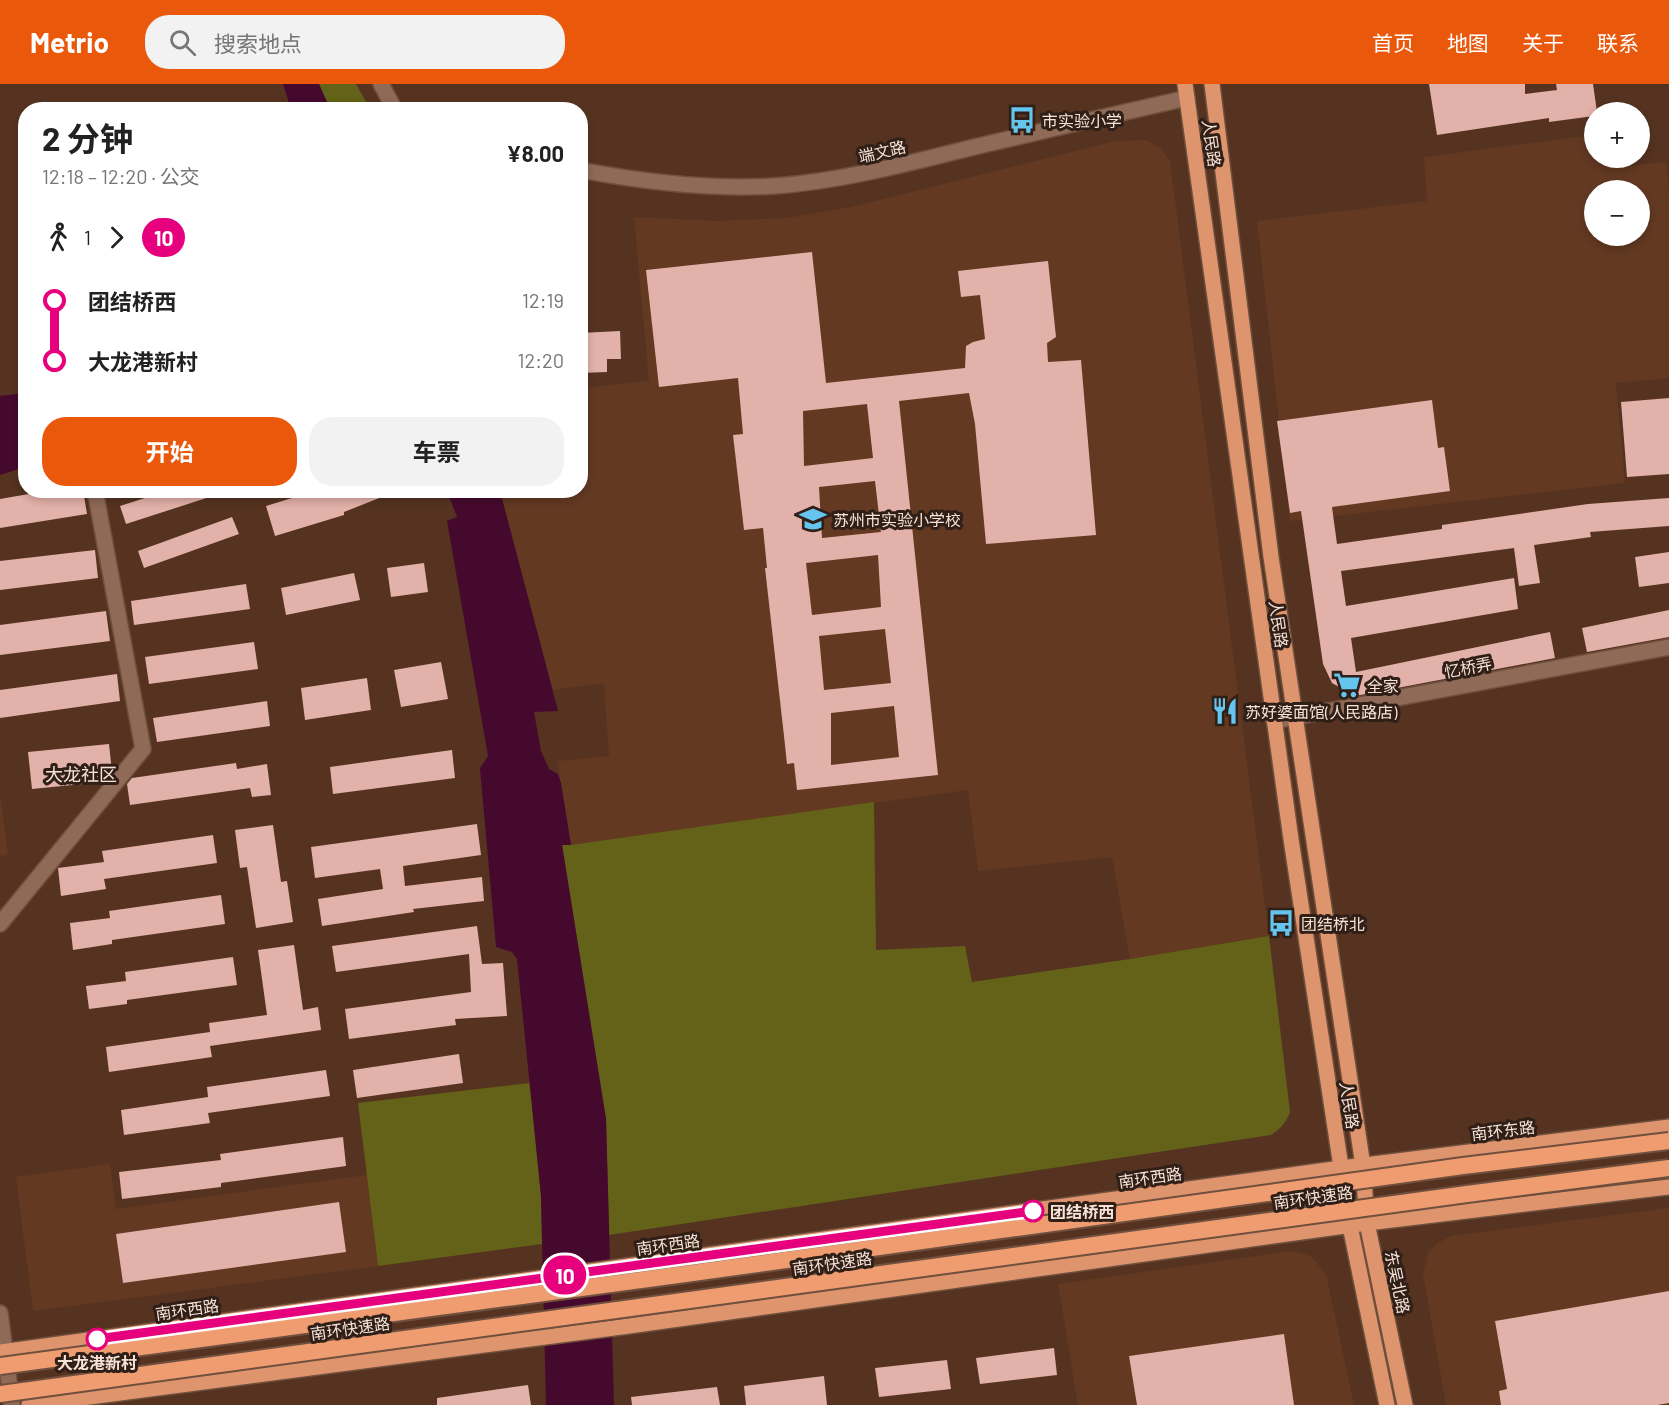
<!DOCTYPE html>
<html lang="zh">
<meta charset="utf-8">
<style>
body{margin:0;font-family:Barlow,"Noto Sans SC",sans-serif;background:#f2f2f2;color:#222;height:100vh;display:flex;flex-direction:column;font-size:22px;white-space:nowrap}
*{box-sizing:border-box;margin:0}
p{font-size:20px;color:#767676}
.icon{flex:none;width:33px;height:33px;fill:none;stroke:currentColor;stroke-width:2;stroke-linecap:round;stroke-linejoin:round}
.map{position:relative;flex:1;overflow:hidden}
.side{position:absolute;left:18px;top:18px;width:570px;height:396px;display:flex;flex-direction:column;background:#fff;border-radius:24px;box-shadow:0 3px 9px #0003}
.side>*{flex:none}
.badge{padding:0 12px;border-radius:20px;font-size:21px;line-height:39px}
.controls{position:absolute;left:1584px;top:18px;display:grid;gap:12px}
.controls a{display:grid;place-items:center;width:66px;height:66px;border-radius:50%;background:#fff;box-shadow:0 3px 9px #0003;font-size:30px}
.map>.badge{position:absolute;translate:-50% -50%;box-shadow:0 0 0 3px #fff}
.legs{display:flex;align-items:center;gap:9px;height:66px;padding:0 24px;font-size:20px}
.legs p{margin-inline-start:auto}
.summary{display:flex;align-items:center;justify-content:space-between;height:102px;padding:0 24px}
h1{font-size:33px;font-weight:700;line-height:45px}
.button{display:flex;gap:12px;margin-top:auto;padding:12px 24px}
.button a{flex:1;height:69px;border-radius:24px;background:#ea580c;color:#fff;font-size:24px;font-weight:700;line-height:69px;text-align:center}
.button a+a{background:#f2f2f2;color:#222}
ul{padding:0 24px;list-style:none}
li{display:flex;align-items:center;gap:21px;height:60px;font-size:22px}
li i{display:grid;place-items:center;width:9px;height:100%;margin:0 8px;background:currentColor}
li i::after{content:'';width:15px;height:15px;margin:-8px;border:4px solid;border-radius:50%;background:#fff}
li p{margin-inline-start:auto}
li:first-child i{background:linear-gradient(#0000 50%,currentColor 0)}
li:last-child i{background:linear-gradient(currentColor 50%,#0000 0)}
header{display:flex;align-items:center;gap:36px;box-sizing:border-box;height:84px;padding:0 30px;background:#ea580c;color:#fff}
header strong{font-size:28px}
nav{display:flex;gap:33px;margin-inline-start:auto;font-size:21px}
.search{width:420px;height:54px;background:#f2f2f2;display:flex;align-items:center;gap:15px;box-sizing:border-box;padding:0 21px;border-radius:24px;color:#767676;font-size:22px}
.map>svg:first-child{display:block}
.built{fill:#633922;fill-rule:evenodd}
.green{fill:#636218}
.water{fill:#46092e}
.building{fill:#e2b1a9;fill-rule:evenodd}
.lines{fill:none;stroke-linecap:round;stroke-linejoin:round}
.tertiary-casing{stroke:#6f4f3d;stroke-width:18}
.primary-casing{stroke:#6f4f3d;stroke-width:18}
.tertiary{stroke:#8e6a57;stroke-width:15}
.primary{stroke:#de946c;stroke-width:15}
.trunk-bridge-casing{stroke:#6f4f3d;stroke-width:20;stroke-linecap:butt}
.trunk-bridge{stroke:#ee9c70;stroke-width:16}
.line-1-casing{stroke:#fff;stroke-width:14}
.line-1{stroke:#e6007e;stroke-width:9}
.stop-1-dot{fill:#fff;stroke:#e6007e;stroke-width:3}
.labels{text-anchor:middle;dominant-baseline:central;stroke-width:6;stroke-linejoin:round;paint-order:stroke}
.poi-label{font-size:16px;fill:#f8e2d6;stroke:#2f1f17;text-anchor:start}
.street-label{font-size:16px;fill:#f8e2d6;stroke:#2f1f17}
.stop-label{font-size:16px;font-weight:bold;fill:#f8e2d6;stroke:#2f1f17;text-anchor:start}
.neighbourhood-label{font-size:18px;fill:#f8e2d6;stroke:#2f1f17}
</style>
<header>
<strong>Metrio</strong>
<div class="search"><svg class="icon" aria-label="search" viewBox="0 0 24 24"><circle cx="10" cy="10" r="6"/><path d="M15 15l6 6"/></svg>搜索地点</div>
<nav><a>首页</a><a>地图</a><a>关于</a><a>联系</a></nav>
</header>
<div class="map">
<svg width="1669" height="1321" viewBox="0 0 1669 1321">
<rect width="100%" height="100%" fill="#553320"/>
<g class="built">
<path d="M1594,51V74H1613L1615,83L1666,78L1669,105V294L1616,299L1625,399L1290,437L1257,137L1427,117L1424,73ZM1594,106H1640V152H1594Z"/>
<path d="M1147,56L1161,65L1170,77L1269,852L1130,875L1112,773L978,787L968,706L571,761L557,677L609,672L604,599L553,606L500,407L580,406L581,304L649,297L634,133L718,137L787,134L851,123L1116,57Z"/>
<path d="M0,709L8,771L0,772Z"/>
<path d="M110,1080L116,1125L367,1091L378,1182L33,1227L16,1093Z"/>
<path d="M1669,1124V1321H1446L1423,1190L1428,1169L1436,1160L1451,1152Z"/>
<path d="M1291,1167L1311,1172L1326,1190L1354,1321H1078L1058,1200Z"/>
</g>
<g class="green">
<path d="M319,0H356L370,25H330Z"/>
<path d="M874,718L876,866L965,862L972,898L1130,875L1269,852L1290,1028C1286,1039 1280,1045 1271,1051L609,1151L606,1035L562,760L571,761Z"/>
<path d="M530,999L541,1112L542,1160L378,1182L358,1019Z"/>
</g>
<g class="water">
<path d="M283,0H319L330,25H291Z"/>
<path d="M25,309V383L0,391V312Z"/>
<path d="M447,407H500L558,627L534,628L541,667L549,685L558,690L561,699L571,761H562L606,1035L614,1321H546L541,1112L517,875L512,868L496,863L481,696L480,684L488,672L447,437L457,433Z"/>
</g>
<g class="building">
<path d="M1429,0H1525V10L1557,6L1556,0H1593L1597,28H1594V32L1549,38V34L1437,51Z"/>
<path d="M812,168L826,299L965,284L966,262L973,258L985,255L980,211L961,213L958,187L1048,177L1056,253L1047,259L1048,278L1081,276L1096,451L986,460L975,340L969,309L899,317L938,691L797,706L794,679L787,680L784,652L765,484H767L763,444L744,446L733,351L743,350L738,294L659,303L646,186ZM867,320L873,374L804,382L803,327ZM875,397L881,448L822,454L819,403ZM878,471L881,523L812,531L806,479ZM885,545L891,599L824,606L819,552ZM894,622L899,673L831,681V629Z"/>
<path d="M620,247L621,275H607V288L580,289V249Z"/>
<path d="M1669,314V390L1627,393L1621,318Z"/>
<path d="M1432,316L1438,364L1444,363L1450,407L1332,423L1337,460L1442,445V441L1588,420L1669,414V442L1590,448L1591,453L1534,461L1540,499L1519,502L1514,464L1341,487L1346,522L1514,494L1518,525L1351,554L1356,588L1550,548L1555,574L1355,612L1332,599L1323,580L1301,427L1290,429L1277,337Z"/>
<path d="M52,406H83L87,430L0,444V415Z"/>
<path d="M170,406H222V409L126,440L120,422Z"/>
<path d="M318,406H397V407L344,428V431L275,452L266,422Z"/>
<path d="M232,433L239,450L144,484L138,467Z"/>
<path d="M95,466L98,494L0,506V477Z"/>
<path d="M1669,468V499L1639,503L1635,473Z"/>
<path d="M424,479L428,508L391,513L387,484Z"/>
<path d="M354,489L360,516L286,531L281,504Z"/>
<path d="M246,500L250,525L134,541L131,517Z"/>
<path d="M1669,526V553L1587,568L1582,544Z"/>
<path d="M106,527L110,557L0,571V541Z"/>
<path d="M254,558L258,585L149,600L145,573Z"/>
<path d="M441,578L448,615L401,623L394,586Z"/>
<path d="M117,590L120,617L0,634V606Z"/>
<path d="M367,594L371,626L305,636L301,604Z"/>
<path d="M267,617L270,642L157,658L153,634Z"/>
<path d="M109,660L112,688L103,698L32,705L28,668Z"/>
<path d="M452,666L455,694L333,710L330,683Z"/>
<path d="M236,679L237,685L267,680L271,711L252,713L250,704L130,721L127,700L132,694Z"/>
<path d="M477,740L481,771L403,782L405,802L482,793L484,817L413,825L414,828L322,842L318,815L383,805L380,785L315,794L311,763Z"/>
<path d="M273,741L281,798L287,797L293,838L256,844L247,783L240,784L235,746Z"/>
<path d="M213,751L217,779L104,795L106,805L61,812L58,784L104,778L102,767Z"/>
<path d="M221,811L225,840L112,856V860L73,866L70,839L110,834L109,827Z"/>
<path d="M477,842L482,880L503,879L507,932L455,935L456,941L349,955L345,925L471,908L469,870L336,888L332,862Z"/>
<path d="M294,861L303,926L318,923L321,946L210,962L212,973L109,988L106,963L210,948L209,939L267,931L258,866Z"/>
<path d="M233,873L237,901L127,916V920L89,925L86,902L126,897L125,888Z"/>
<path d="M459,970L463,999L357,1014L353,986Z"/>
<path d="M326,986L330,1012L208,1029L210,1039L124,1051L121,1026L208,1013L207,1003Z"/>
<path d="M343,1053L346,1082L221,1099V1103L122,1115L119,1088L221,1076L220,1070Z"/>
<path d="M339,1118L346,1168L123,1199L116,1150Z"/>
<path d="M1669,1207V1319L1657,1321H1501L1499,1307L1507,1305L1495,1237Z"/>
<path d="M1284,1250L1294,1321H1137L1129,1272Z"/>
<path d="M1054,1264L1057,1291L980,1300L976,1274Z"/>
<path d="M947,1276L951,1305L879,1313L875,1284Z"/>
<path d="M824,1292L827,1321H746L744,1302Z"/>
<path d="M528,1301L531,1321H437V1314Z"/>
<path d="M717,1303L720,1321H632L631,1313Z"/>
</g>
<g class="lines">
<defs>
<g id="tertiary">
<path d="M381,0L395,26"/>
<path d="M580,86C644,98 710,106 775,102C841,97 906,80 970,64C1042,47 1115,30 1187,14"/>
<path d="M1274,637L1669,563"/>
<path d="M0,840L143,665L95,406"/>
<path d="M0,1229L12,1321"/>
</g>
<g id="primary">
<path d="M1185,0L1291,755L1350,1142L1387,1321"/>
<path d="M1212,0L1271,473L1363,1082L1367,1139L1405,1321"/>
<path d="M0,1268L1341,1084L1669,1043"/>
<path d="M29,1321L629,1242L1367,1139L1669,1103"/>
</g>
</defs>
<use href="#tertiary" class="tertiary-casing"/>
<use href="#primary" class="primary-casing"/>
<use href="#tertiary" class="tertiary"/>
<use href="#primary" class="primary"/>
<defs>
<g id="trunk-bridge">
<path d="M0,1282L678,1191L1463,1082L1669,1057"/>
<path d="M0,1310L1467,1110L1669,1084"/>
</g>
</defs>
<use href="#trunk-bridge" class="trunk-bridge-casing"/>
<use href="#trunk-bridge" class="trunk-bridge"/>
</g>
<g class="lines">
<defs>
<path id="line-1" d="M97,1255L1033,1127"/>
</defs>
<use href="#line-1" class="line-1-casing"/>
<use href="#line-1" class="line-1"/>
</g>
<defs>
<symbol id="bus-bare" viewBox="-9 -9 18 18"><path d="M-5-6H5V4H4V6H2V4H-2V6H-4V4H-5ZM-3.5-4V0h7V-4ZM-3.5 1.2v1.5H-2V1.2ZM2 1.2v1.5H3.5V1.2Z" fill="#65c5ee" stroke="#2f1f17" stroke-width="2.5" paint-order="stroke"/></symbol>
<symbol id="school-bare" viewBox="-9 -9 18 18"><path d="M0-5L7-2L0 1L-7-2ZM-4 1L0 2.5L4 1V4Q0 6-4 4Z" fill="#65c5ee" stroke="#2f1f17" stroke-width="2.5" paint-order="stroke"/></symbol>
<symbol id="supermarket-bare" viewBox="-9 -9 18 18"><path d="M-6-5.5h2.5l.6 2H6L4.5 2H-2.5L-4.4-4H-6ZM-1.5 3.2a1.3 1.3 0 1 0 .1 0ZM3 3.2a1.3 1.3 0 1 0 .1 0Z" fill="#65c5ee" stroke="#2f1f17" stroke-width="2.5" paint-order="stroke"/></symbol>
<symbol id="restaurant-bare" viewBox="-9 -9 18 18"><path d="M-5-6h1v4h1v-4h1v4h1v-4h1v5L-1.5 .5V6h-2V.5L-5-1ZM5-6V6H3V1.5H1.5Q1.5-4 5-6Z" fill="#65c5ee" stroke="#2f1f17" stroke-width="2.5" paint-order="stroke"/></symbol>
</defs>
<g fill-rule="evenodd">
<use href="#bus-bare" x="1003" y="17" width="38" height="38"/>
<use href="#school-bare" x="794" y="416" width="38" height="38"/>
<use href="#supermarket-bare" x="1328" y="582" width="38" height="38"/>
<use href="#restaurant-bare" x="1206" y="608" width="38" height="38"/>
<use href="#bus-bare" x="1262" y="820" width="38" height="38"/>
</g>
<g class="stop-1-dot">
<circle cx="1033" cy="1127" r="10"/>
<circle cx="97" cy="1255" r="10"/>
</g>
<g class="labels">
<g class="poi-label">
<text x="1042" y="36">市实验小学</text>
<text x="833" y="435">苏州市实验小学校</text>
<text x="1367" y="601">全家</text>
<text x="1245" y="627">苏好婆面馆(人民路店)</text>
<text x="1301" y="839">团结桥北</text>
</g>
<g class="street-label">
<text transform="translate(1212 59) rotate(82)">人民路</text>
<text transform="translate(882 67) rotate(-13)">端文路</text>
<text transform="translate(1279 540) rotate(82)">人民路</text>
<text transform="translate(1468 583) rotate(-11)">忆桥弄</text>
<text transform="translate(1350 1021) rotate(81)">人民路</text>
<text transform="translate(1503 1046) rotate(-7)">南环东路</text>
<text transform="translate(1150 1093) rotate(-8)">南环西路</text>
<text transform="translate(1313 1113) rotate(-8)">南环快速路</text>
<text transform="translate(668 1160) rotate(-8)">南环西路</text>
<text transform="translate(832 1179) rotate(-8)">南环快速路</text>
<text transform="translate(1398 1198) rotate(78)">东吴北路</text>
<text transform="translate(187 1225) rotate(-8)">南环西路</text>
<text transform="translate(350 1244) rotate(-8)">南环快速路</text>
</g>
<g class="stop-label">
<text x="1050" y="1127">团结桥西</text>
<text x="97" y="1278" text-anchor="middle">大龙港新村</text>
</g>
<g class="neighbourhood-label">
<text x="81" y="690">大龙社区</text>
</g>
</g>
</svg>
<div class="controls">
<a>+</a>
<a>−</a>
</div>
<b class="badge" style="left:565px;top:1191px;background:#e6007e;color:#fff">10</b>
<section class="side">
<div class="summary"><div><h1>2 分钟</h1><p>12:18 – 12:20 · 公交</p></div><b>¥8.00</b></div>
<div class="legs"><svg class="icon" aria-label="walk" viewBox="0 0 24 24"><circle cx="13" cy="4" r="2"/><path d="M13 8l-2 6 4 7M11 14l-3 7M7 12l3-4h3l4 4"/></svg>1<svg class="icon" aria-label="forward" viewBox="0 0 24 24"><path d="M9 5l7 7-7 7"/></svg><b class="badge" style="background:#e6007e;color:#fff">10</b></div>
<ul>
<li><i style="color:#e6007e"></i><b>团结桥西</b><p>12:19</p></li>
<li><i style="color:#e6007e"></i><b>大龙港新村</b><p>12:20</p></li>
</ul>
<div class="button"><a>开始</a><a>车票</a></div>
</section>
</div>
